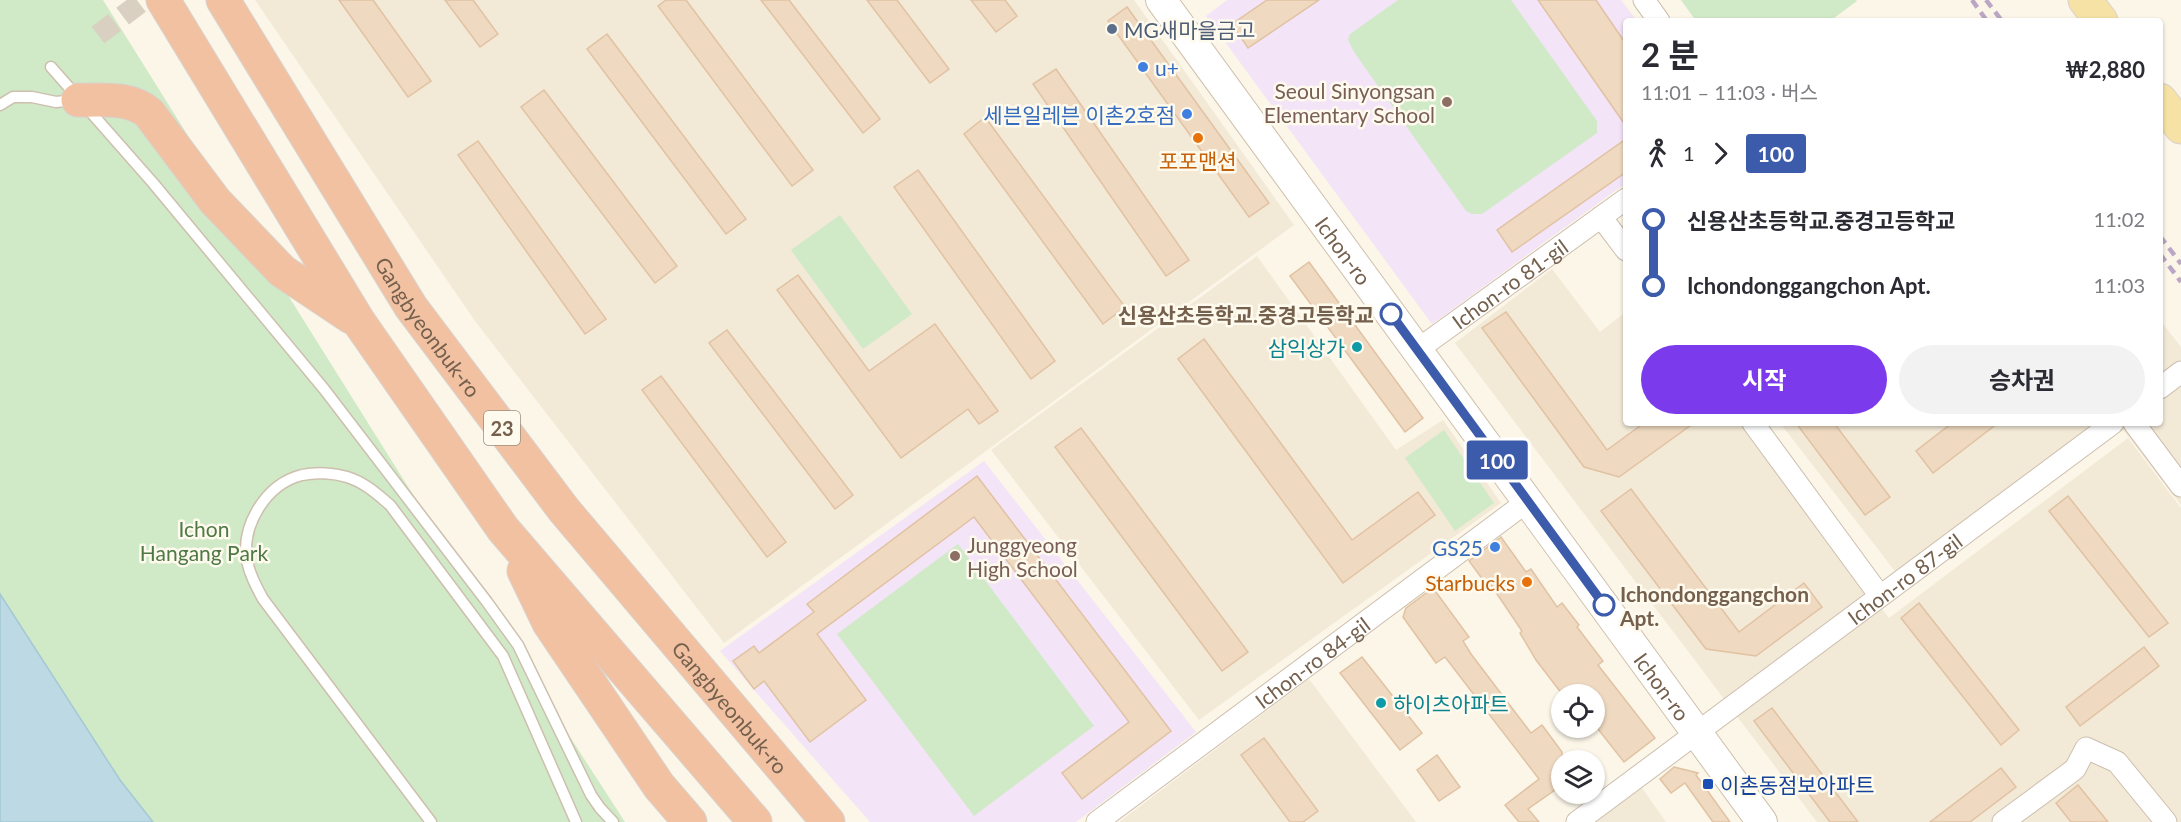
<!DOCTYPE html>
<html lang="ko">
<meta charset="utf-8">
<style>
body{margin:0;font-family:Lato,"Noto Sans KR",sans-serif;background:#f2f2f3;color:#2b2b33;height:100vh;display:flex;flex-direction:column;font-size:22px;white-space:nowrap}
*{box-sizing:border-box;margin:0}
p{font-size:20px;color:#7c7c81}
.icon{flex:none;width:33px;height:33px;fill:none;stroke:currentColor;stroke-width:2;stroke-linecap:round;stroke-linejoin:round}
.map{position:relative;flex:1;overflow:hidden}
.details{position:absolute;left:1623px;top:18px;width:540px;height:408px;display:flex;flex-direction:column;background:#fff;border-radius:6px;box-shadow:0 2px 4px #0004}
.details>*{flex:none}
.badge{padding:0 12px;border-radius:4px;font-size:21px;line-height:39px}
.tools{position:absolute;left:1551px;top:684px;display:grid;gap:12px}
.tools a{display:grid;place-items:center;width:54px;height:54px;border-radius:50%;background:#fff;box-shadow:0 2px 4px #0004;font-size:30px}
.map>.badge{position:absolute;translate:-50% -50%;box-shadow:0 0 0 3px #fff}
.legs{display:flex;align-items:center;gap:9px;height:66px;padding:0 18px;font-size:20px}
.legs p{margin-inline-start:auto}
.overview{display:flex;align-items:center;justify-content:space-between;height:102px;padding:0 18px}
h1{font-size:33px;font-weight:700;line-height:45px}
.cta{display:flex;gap:12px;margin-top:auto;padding:12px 18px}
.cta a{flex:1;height:69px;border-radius:36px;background:#7c3aed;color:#fff;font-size:24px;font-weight:700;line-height:69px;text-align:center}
.cta a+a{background:#f2f2f3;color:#2b2b33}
ul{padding:0 18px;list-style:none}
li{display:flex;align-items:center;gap:21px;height:66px;font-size:22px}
li i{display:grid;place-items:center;width:9px;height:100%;margin:0 8px;background:currentColor}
li i::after{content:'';width:15px;height:15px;margin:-8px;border:4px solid;border-radius:50%;background:#fff}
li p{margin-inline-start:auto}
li:first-child i{background:linear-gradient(#0000 50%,currentColor 0)}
li:last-child i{background:linear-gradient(currentColor 50%,#0000 0)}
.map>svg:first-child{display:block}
.residential{fill:#f3e9d7}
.education{fill:#f3e4f8}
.green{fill:#d0e9c7}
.water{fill:#bddae4;stroke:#a4c8d5;stroke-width:1.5}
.building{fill:#efd9c1;stroke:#e1c2a2;stroke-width:1.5}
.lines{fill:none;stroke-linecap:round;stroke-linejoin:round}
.street-tunnel{stroke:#d9d0c1;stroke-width:21;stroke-dasharray:21 10;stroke-linecap:butt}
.lane-casing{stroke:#cdbfae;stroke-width:13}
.street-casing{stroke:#cdbfae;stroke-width:23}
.secondary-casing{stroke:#cfc0ac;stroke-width:32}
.primary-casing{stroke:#d8d2cd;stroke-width:35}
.highway-casing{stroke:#d8d2cd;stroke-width:35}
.lane{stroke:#fff;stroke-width:10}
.street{stroke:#fff;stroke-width:21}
.secondary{stroke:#fff;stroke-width:30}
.primary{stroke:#f6e2a4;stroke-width:33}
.highway{stroke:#f2c1a2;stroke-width:33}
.rail{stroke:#bba6c5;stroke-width:4.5;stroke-dasharray:9 6;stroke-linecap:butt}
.line-1-casing{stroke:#fff;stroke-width:14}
.line-1{stroke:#3d5bab;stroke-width:9}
.service-dot{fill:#5c6f8a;stroke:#fefaee;stroke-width:2}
.shop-dot{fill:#3f7fe0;stroke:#fefaee;stroke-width:2}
.education-dot{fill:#8d6e63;stroke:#fefaee;stroke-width:2}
.food-dot{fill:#e8710a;stroke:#fefaee;stroke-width:2}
.stop-1-dot{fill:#fff;stroke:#3d5bab;stroke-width:3}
.culture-dot{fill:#0f9aa8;stroke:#fefaee;stroke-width:2}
.transit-dot{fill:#1a4fb4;stroke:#fefaee;stroke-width:2}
.labels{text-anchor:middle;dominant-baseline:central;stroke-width:5;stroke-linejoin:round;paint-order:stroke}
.shield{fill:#fefaee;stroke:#9d8e7d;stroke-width:1.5}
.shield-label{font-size:20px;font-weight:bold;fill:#74604d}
.service-label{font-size:21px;fill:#4e5e75;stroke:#fefaee;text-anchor:start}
.shop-label{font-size:21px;fill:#366cbe;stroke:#fefaee;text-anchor:end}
.education-label{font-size:21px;fill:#785e54;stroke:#fefaee;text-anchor:end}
.food-label{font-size:21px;fill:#c56008;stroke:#fefaee}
.street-label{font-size:21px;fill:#74604d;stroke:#fefaee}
.stop-label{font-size:21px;font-weight:bold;fill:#74604d;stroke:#fefaee;text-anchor:end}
.culture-label{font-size:21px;fill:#0d838f;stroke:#fefaee;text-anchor:end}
.park-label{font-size:21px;fill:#4e7945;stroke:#fefaee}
.transit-label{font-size:21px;fill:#164399;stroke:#fefaee;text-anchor:start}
</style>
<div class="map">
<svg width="2181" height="822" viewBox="0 0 2181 822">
<rect width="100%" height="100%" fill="#fbf6e8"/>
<g class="residential">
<path d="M255,0H1134L1294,225L724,643L475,321Z"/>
<path d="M1257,256L1396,450L1443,420L1501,503L1199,720L991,450Z"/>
<path d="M1552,269L1600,332L1626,312V423H1742L1889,618L2128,438L2181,508V822H1817L1455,343Z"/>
<path d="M2160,320L2181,347V505L2118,423H2160Z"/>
<path d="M1780,423H2099L1898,575Z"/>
<path d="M1309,679L1416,822H1119Z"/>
<path d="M1642,788L1666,822H1594Z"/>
</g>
<g class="education">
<path d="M1227,0H1621L1637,21H1626V183L1432,324L1206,16Z"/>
<path d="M984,461L1196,732L1076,822H870L720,651Z"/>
</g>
<g class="green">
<path d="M0,0H103L405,482L625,822H153L120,780L0,594Z"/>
<path d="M1398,0H1511L1597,121V133L1482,214H1472L1466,211L1354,52L1348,40L1350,34Z"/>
<path d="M1681,0H1856L1857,1L1830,21H1696Z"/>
<path d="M840,215L912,314L863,349L791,250Z"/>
<path d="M1444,430L1494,503L1455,531L1405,458Z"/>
<path d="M958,544L1094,726L974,816L837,634Z"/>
</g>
<path class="water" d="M0,594L120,780L153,822H0Z"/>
<g class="building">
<path d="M339,0H373L431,81L408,97Z"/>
<path d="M445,0H473L498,34L480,47Z"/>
<path d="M666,0H686L813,170L792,186L658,6Z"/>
<path d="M761,0H789L880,119L863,133Z"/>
<path d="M867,0H897L949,69L930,83Z"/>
<path d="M971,0H1005L1017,16L996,32Z"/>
<path d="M1267,0H1319L1248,48L1232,24Z"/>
<path d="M1538,0H1596L1626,44V126Z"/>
<path d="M1127,7L1269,203L1249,217L1108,21Z"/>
<path d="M607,34L746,219L726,234L587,49Z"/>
<path d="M1056,69L1189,260L1166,276L1033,84Z"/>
<path d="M544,90L677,266L655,283L521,107Z"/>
<path d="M985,117L1125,307L1103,324L964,134Z"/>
<path d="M1626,139V172L1512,252L1497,230Z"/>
<path d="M478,141L606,319L585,334L458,155Z"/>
<path d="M918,170L1055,361L1031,379L894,187Z"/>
<path d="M1309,262L1423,418L1405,432L1290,276Z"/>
<path d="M798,275L869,371L935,324L998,411L979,424L968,409L901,458L777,290Z"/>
<path d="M1506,312L1607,450L1644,423H1694L1619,477L1584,467L1482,328Z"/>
<path d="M727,330L853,495L835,509L709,343Z"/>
<path d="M1204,339L1352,540L1418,492L1435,515L1343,583L1178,359Z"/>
<path d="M661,376L786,542L767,557L642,390Z"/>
<path d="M1796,423H1834L1890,497L1865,515Z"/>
<path d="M1952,423H1998L1933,473L1916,451Z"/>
<path d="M1081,428L1248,652L1222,671L1055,447Z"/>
<path d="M977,476L1171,731L1082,799L1062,773L1129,722L974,517L817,634L866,700L810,742L764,681L754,689L733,661L754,646L759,653L814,612L807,604Z"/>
<path d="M1631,489L1739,632L1804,583L1822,607L1756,656L1706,649L1601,511Z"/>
<path d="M2068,496L2168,623L2149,637L2049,511Z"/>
<path d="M1501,537L1526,572L1531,569L1557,607L1562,603L1579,625L1577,627L1603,661L1598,665L1655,738L1624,762L1594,724V694H1562L1536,660L1520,633L1522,631L1489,582L1486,584L1469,561Z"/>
<path d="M1433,588L1469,637L1463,641L1471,654L1531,733L1542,725L1562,752V785L1528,809L1539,822H1519L1505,805L1539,779L1445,657L1436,663L1403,617L1406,608Z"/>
<path d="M1919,603L2019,730L2001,745L1901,618Z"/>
<path d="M2144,647L2159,666L2080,726L2066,707Z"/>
<path d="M1362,657L1422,733L1400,750L1340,673Z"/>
<path d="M1772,708L1858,822H1830L1754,721Z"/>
<path d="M1264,738L1318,811L1303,822H1290L1241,755Z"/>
<path d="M1437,755L1460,787L1439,801L1417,770Z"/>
<path d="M1674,767L1698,773L1696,775L1730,822H1713L1685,783L1671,793L1660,779Z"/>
<path d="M2001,768L2016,787L1970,822H1930Z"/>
<path d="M2078,785L2108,822H2071L2056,803Z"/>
</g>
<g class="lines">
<path class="street-tunnel" d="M98,35L144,0"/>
<defs>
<g id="lane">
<path d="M51,67L153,183L324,389L487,602L518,645L591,795L600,808L613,822"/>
<path d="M0,105L13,97H32L56,102L75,100"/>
<path d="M431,822L263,599C256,586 250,575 247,561C241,525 266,484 302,475C316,472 334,473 347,477C364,482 377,494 390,505L503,656L576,822"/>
</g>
<g id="street">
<path d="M1644,0L1659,21"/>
<path d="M1601,217L1626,250"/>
<path id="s1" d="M1417,350L1626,199"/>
<path d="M2160,388L2181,372"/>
<path d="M1753,423L1880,596"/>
<path d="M2134,423L2181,486"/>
<path id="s2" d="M1097,822L1528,501"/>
<path id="s3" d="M1577,822L2113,423"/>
<path d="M2003,822L2075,769L2086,748L2117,762L2166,822"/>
</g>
<g id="secondary">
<path id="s4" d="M1161,0L1762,822"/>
</g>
<g id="primary">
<path d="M2085,0L2101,21"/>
<path d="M2160,100L2181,127"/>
</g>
<g id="highway">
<path d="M163,0L359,322L503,529L755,822"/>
<path id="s5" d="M223,0L411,307L564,510L828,822"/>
<path d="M78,100C103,101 129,96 149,113L215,201L282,271L351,317"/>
<path d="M524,571L549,623L659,786L690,822"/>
</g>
</defs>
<use href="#lane" class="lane-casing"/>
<use href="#street" class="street-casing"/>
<use href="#secondary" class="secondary-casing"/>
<use href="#primary" class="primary-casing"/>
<use href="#highway" class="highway-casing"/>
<use href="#lane" class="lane"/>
<use href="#street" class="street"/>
<use href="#secondary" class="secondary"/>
<use href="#primary" class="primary"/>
<use href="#highway" class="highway"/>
<g class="rail">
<path d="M1972,0L1987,21"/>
<path d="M1986,0L2002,21"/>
<path d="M2160,236L2181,264"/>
<path d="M2160,254L2181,282"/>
</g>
</g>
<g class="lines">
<defs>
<path id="line-1" d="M1391,314L1604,605"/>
</defs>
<use href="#line-1" class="line-1-casing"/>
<use href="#line-1" class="line-1"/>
</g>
<circle class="service-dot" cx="1112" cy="29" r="6"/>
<g class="shop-dot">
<circle cx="1143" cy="67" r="6"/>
<circle cx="1187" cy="114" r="6"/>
<circle cx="1495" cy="547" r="6"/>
</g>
<g class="education-dot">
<circle cx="1447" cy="102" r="6"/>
<circle cx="955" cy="556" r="6"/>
</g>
<g class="food-dot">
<circle cx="1198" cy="138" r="6"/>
<circle cx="1527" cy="582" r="6"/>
</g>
<g class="stop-1-dot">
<circle cx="1391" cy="314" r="10"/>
<circle cx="1604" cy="605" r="10"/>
</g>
<g class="culture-dot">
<circle cx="1357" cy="347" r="6"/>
<circle cx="1381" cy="703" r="6"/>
</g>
<rect class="transit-dot" x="1702" y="778" width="12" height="12" rx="3"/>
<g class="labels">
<rect class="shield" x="484" y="411" width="36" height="34" rx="4.5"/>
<g class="shield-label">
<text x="502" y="428">23</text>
</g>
<g class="service-label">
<text x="1124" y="29">MG새마을금고</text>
</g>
<g class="shop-label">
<text x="1155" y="67" text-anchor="start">u+</text>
<text x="1175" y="114">세븐일레븐 이촌2호점</text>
<text x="1483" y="547">GS25</text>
</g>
<g class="education-label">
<text x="1435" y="90">Seoul Sinyongsan<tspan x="1435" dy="24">Elementary School</tspan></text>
<text x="967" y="544" text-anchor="start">Junggyeong<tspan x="967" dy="24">High School</tspan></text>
</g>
<g class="food-label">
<text x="1198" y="160">포포맨션</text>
<text x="1515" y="582" text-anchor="end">Starbucks</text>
</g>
<g class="street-label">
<text stroke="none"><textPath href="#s4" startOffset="310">Ichon-ro</textPath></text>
<text stroke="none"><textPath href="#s1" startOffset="114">Ichon-ro 81-gil</textPath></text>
<text stroke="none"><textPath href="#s5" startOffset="386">Gangbyeonbuk-ro</textPath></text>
<text stroke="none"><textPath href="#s3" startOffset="408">Ichon-ro 87-gil</textPath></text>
<text stroke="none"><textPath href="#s2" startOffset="268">Ichon-ro 84-gil</textPath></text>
<text stroke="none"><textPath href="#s4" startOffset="850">Ichon-ro</textPath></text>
<text stroke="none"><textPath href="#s5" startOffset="872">Gangbyeonbuk-ro</textPath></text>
</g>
<g class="stop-label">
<text x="1374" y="314">신용산초등학교.중경고등학교</text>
<text x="1620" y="593" text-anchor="start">Ichondonggangchon<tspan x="1620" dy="24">Apt.</tspan></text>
</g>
<g class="culture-label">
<text x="1345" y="347">삼익상가</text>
<text x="1393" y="703" text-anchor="start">하이츠아파트</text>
</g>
<g class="park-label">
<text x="204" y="528">Ichon<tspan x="204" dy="24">Hangang Park</tspan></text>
</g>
<g class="transit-label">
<text x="1720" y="784">이촌동점보아파트</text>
</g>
</g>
</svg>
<div class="tools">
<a><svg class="icon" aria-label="locate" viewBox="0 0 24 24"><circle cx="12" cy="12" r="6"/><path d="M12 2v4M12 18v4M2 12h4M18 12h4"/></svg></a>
<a><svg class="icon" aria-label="layers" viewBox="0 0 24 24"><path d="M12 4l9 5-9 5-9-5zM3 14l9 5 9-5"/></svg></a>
</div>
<b class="badge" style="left:1497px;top:460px;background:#3d5bab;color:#fff">100</b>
<section class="details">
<div class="overview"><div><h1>2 분</h1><p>11:01 – 11:03 · 버스</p></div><b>₩2,880</b></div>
<div class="legs"><svg class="icon" aria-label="walk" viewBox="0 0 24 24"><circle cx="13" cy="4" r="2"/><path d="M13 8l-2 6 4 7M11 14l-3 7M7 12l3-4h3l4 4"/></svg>1<svg class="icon" aria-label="forward" viewBox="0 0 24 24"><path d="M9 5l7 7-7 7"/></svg><b class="badge" style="background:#3d5bab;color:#fff">100</b></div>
<ul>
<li><i style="color:#3d5bab"></i><b>신용산초등학교.중경고등학교</b><p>11:02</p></li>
<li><i style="color:#3d5bab"></i><b>Ichondonggangchon Apt.</b><p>11:03</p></li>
</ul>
<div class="cta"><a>시작</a><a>승차권</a></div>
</section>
</div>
